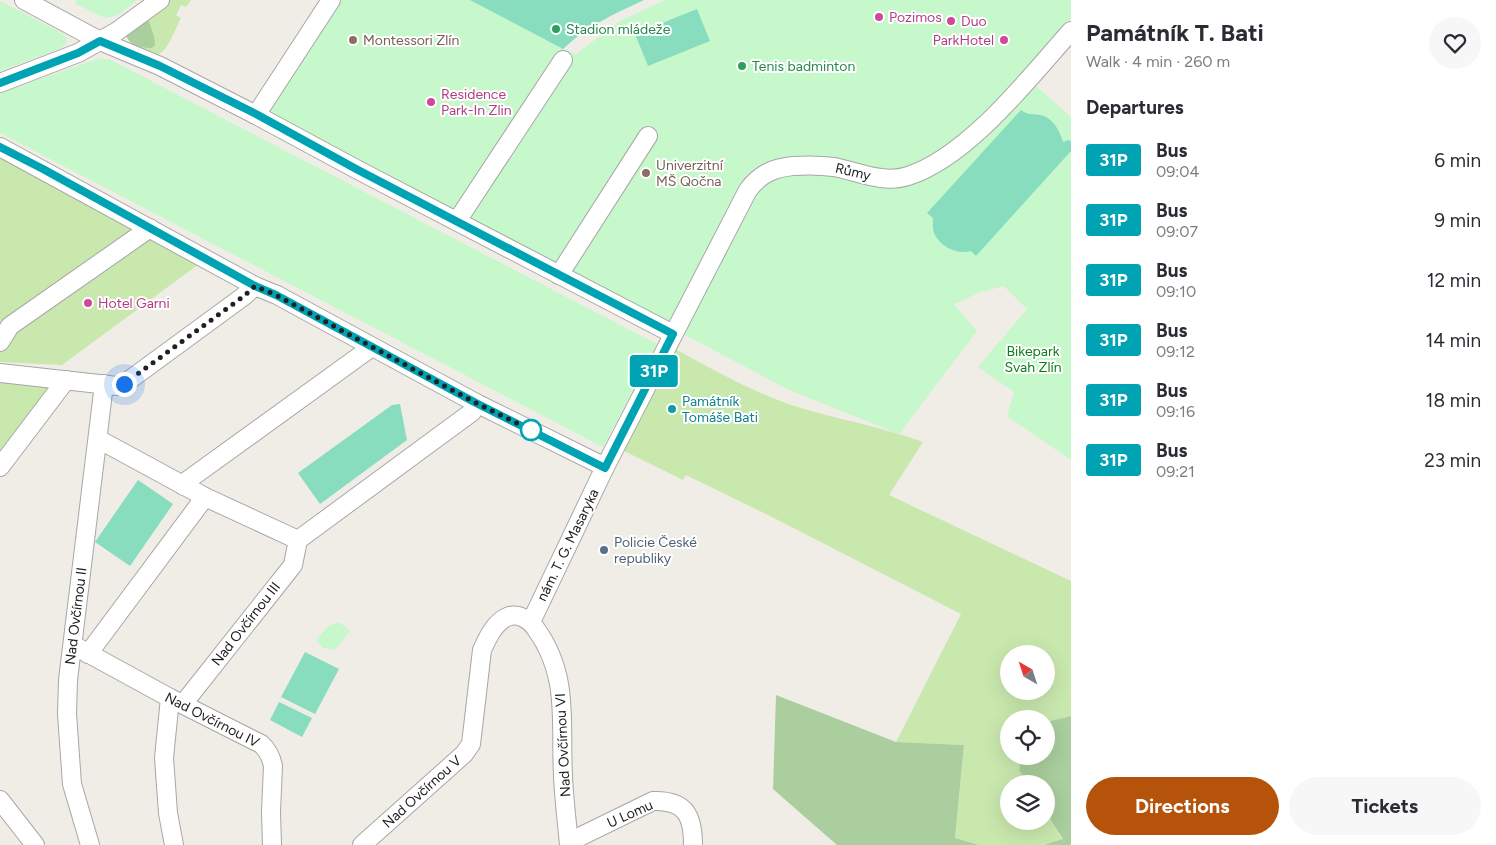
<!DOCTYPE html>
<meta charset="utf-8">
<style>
body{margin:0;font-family:Figtree,sans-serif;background:#f7f7f7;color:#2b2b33;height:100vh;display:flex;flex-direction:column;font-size:19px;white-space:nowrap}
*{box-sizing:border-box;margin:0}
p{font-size:16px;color:#7c7c81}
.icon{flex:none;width:28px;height:28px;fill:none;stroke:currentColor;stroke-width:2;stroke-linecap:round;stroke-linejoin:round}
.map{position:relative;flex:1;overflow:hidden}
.panel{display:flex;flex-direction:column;background:#fff;width:425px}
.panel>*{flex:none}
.badge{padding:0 10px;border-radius:4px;font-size:18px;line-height:32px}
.needle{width:32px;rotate:321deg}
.buttons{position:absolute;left:1000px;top:645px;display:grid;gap:10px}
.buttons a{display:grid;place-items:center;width:55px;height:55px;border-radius:50%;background:#fff;box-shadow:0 5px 20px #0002;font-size:25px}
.you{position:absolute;width:25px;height:25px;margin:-12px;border:4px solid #fff;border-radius:50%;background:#1a73e8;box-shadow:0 0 0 8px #1a73e833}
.map>.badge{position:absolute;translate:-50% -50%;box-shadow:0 0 0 2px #fff}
h2{padding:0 15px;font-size:19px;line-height:45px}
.round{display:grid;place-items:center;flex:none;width:52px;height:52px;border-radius:26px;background:#f7f7f7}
.summary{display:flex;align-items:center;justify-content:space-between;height:85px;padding:0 15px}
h1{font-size:24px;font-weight:700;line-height:38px}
.primary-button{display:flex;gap:10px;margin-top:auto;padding:10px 15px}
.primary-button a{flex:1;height:58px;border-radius:30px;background:#b45309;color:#fff;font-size:20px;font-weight:700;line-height:58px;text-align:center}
.primary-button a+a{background:#f7f7f7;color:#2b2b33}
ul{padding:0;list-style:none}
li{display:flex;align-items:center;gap:15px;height:60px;padding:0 15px}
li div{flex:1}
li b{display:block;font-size:19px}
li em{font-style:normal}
li .badge{min-width:55px;font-weight:700;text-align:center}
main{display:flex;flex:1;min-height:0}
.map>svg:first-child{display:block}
.grass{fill:#c9e8ae;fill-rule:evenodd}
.forest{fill:#aace9d}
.park{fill:#c6f8cb}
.pitch{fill:#87ddbe}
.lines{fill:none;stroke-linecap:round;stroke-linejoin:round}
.minor-casing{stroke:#a7a7a7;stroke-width:20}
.minor{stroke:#fff;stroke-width:18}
.line-casing{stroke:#fff;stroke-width:11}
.line{stroke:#00a3b4;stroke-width:8}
.walk{stroke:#202020;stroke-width:5;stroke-dasharray:0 9}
.hotel-dot{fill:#d1479c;stroke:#fff;stroke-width:2}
.leisure-dot{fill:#2e9e5b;stroke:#fff;stroke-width:2}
.education-dot{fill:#8d6e63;stroke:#fff;stroke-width:2}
.culture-dot{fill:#0f9aa8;stroke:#fff;stroke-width:2}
.stop-dot{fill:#fff;stroke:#00a3b4;stroke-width:2.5}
.service-dot{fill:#5c6f8a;stroke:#fff;stroke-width:2}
.labels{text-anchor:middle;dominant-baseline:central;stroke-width:4;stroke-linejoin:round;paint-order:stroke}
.hotel-label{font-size:14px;fill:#b23c85;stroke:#fff;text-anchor:start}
.leisure-label{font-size:14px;fill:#27864d;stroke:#fff;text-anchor:start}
.education-label{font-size:14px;fill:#785e54;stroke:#fff;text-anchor:start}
.street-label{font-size:14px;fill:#202020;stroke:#fff}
.park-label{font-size:14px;fill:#0f7d1c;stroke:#fff}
.culture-label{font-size:14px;fill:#0d838f;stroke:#fff;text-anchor:start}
.service-label{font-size:14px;fill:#4e5e75;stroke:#fff;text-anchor:start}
</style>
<main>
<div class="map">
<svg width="1071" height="845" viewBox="0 0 1071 845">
<rect width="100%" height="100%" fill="#f0ede7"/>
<g class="grass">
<path d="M165,0H191L186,7L181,5L176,15L181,18C175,29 168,53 155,56L131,44L127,38Z"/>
<path d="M0,157L31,171L199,264L62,365L0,362Z"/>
<path d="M675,349C712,369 751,391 791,405C835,419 880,426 923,442L889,495L1071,581V716L1046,722V719H1009V756H1022L1019,770L1028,784H1009V821H1046V813L1063,840L1044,845H979L955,838L964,745L896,742L961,614L770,516L686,475L683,480L624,451ZM1009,654H1046V691H1009Z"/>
<path d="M0,379L57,383L0,473Z"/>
</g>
<g class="forest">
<path d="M148,19L154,36L155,45L152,48C139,48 128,45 125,32Z"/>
<path d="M776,695L896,742L964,745L955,838L979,845H837L773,789Z"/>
<path d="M1071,716V845H1044L1063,839L1046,813V784H1028L1019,770L1022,756H1046V722Z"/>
</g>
<g class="park">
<path d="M76,0H137L118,15L105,18L76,4Z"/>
<path d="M339,0H470L563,49L576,54L620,21L665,0H1071V18L1018,82L1032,92L1036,86L1071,117V460L1007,416L1014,392L978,367L1027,309L1004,286L981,292L954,304L977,331L899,434L789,390L263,112Z"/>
<path d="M0,1L62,33L67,38L66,44L61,48L0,71Z"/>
<path d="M100,58L111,60L657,344L603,447L0,133V93Z"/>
<path d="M339,622L350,631L335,650L323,648L316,640L329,626Z"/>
</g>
<g class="pitch">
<path d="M470,0H644C614,14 587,26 563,49Z"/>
<path d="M697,9L710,41L648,66L635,34Z"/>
<path d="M1021,110C1027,115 1033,114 1041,115C1053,118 1060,131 1063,142L1069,140L1071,142V151L976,256L971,251C958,255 941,247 935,235C932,230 933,224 933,218L927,213Z"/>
<path d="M400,404L407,440L320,504L298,473L392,405Z"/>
<path d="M138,480L173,504L130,566L95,542Z"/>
<path d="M305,652L339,669L315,714L281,697Z"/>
<path d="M279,702L312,718L302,737L270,720Z"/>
</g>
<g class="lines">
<defs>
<g id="minor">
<path d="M24,0L100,41L160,66L256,115L358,170L673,334"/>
<path d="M0,83L78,53L116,32L160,0"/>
<path d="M256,115L331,0"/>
<path d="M0,147L255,286L277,295L476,403L605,467"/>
<path d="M457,221L563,60"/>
<path d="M559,275L648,136"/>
<path d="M0,342L10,326L150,228"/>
<path d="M0,373L117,386L124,384L244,296L255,286"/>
<path d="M98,439L205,497L298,540L472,412L476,403"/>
<path d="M0,467L66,380"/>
<path d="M184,486L188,480L372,347"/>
<path d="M531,622L605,467L748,190C760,174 773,168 793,166C807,165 820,165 834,167C859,172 884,184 908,176C968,157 1030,77 1071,31"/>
<path d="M73,645L170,698L261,744C268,750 271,756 273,766L271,812L272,845"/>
<path d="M88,654L205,497"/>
<path d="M170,698L164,758L168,813L174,845"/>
<path d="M183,704L293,565L298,540"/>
<path d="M0,800L35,845"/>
<path d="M569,842L653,801C685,800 693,815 693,845"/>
<path d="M90,845L72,784L67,714L68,680L104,384"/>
<path d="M362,845L455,762L464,754L471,744L482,650C487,639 494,623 507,617C518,612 530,620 536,629C570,676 560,723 563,776C564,799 567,822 569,845"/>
</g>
</defs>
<use href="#minor" class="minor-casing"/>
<use href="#minor" class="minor"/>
</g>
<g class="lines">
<defs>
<path id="line" d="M0,83L78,53L100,41L160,66L256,114L358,170L673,334L605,468L476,403L276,295L255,286L43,169L0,147"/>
</defs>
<use href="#line" class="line-casing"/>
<use href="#line" class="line"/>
<path class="walk" d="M124,384L244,296L255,286L276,295L476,403L531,430"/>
</g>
<g class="hotel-dot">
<circle cx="879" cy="17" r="5"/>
<circle cx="951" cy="21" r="5"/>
<circle cx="1004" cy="40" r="5"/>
<circle cx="431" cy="102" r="5"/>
<circle cx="88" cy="303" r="5"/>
</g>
<g class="leisure-dot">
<circle cx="556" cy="29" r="5"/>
<circle cx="742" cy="66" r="5"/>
</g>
<g class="education-dot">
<circle cx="353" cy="40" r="5"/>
<circle cx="646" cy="173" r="5"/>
</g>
<circle class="culture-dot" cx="672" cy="409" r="5"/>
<circle class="stop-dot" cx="531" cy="430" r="10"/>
<circle class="service-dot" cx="604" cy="550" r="5"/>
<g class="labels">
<g class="hotel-label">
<text x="889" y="17">Pozimos</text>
<text x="961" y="21">Duo</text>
<text x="994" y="40" text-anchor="end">ParkHotel</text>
<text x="441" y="94">Residence<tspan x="441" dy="16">Park-In Zlin</tspan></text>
<text x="98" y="303">Hotel Garni</text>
</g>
<g class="leisure-label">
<text x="566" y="29">Stadion mládeže</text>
<text x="752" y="66">Tenis badminton</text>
</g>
<g class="education-label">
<text x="363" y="40">Montessori Zlín</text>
<text x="656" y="165">Univerzitní<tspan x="656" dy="16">MŠ Qočna</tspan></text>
</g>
<g class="street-label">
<text transform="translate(853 172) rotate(13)">Růmy</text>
<text transform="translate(568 545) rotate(-64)">nám. T. G. Masaryka</text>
<text transform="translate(76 616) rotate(-83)">Nad Ovčírnou II</text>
<text transform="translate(246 624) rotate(-52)">Nad Ovčírnou III</text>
<text transform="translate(212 720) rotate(27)">Nad Ovčírnou IV</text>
<text transform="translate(563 745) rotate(-93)">Nad Ovčírnou VI</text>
<text transform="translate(422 792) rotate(-42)">Nad Ovčírnou V</text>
<text transform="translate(630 814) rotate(-24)">U Lomu</text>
</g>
<g class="park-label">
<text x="1033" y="351">Bikepark<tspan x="1033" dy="16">Svah Zlín</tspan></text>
</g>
<g class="culture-label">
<text x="682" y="401">Památník<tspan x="682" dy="16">Tomáše Bati</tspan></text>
</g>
<g class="service-label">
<text x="614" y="542">Policie České<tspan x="614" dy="16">republiky</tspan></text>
</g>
</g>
</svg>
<div class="buttons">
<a><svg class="needle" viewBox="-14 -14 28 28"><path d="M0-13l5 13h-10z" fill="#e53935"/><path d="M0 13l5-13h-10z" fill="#7c7c81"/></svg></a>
<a><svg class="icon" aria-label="locate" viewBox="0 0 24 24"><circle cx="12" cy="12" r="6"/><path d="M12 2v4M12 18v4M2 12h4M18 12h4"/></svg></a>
<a><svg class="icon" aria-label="layers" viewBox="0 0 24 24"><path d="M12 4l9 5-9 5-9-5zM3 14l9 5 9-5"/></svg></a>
</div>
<div class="you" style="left:124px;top:384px"></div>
<b class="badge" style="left:654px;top:371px;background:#00a3b4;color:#fff">31P</b>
</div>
<section class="panel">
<div class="summary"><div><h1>Památník T. Bati</h1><p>Walk · 4 min · 260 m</p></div><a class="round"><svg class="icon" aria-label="heart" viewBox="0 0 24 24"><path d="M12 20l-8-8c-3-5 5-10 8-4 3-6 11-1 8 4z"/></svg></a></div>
<h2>Departures</h2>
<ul>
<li><span class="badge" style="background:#00a3b4;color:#fff">31P</span><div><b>Bus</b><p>09:04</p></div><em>6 min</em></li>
<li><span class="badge" style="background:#00a3b4;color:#fff">31P</span><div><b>Bus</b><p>09:07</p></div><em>9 min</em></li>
<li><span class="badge" style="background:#00a3b4;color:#fff">31P</span><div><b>Bus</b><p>09:10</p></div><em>12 min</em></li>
<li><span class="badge" style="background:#00a3b4;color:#fff">31P</span><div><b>Bus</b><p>09:12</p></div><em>14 min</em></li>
<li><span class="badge" style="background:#00a3b4;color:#fff">31P</span><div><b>Bus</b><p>09:16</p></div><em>18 min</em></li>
<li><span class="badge" style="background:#00a3b4;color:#fff">31P</span><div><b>Bus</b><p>09:21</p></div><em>23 min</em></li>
</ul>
<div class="primary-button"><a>Directions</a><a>Tickets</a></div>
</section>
</main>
